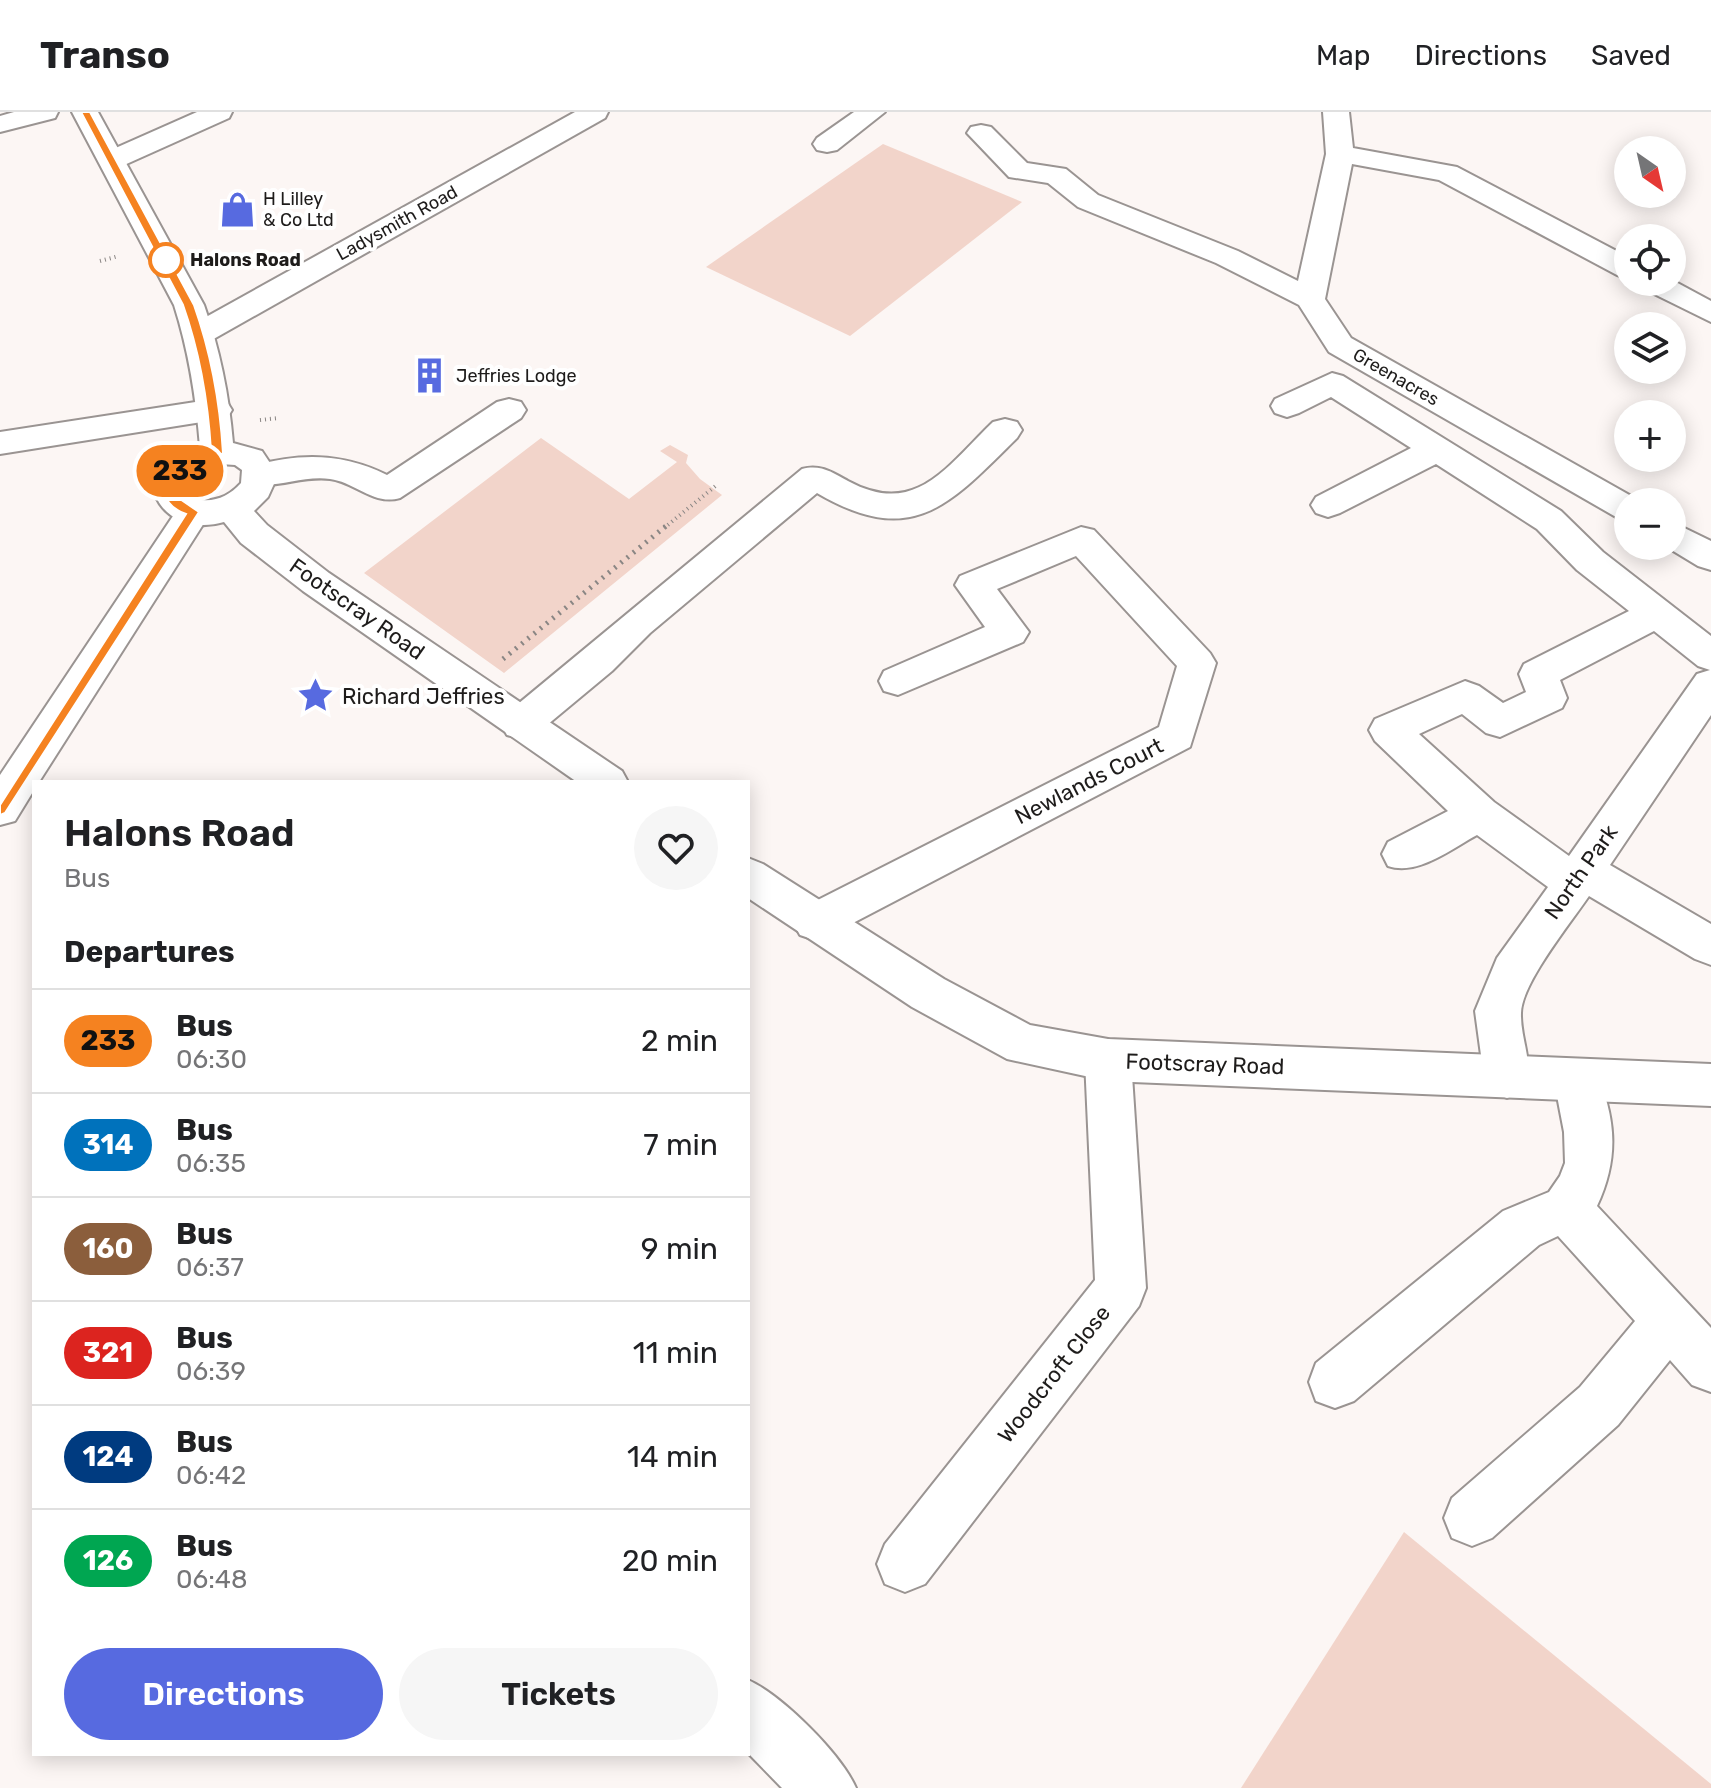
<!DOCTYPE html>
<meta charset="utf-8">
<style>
body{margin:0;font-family:Rubik,sans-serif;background:#f6f6f6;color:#202124;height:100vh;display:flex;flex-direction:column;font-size:30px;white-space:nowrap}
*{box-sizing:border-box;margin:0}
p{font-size:26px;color:#757577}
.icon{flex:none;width:44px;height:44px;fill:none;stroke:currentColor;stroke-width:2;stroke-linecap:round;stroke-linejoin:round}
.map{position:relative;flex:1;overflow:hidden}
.panel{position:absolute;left:32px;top:668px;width:718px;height:976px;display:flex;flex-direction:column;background:#fff;border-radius:0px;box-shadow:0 4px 20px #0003}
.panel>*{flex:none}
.badge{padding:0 16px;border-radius:26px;font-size:28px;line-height:52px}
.needle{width:52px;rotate:146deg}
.controls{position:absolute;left:1614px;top:24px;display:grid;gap:16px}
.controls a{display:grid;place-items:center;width:72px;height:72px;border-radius:50%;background:#fff;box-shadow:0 4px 20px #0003;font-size:40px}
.map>.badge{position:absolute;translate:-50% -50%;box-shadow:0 0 0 4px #fff}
h2{padding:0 32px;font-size:30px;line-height:72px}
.round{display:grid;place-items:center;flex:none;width:84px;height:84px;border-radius:42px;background:#f6f6f6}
.summary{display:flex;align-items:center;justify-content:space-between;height:136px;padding:0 32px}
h1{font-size:38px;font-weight:600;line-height:60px}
.primary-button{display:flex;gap:16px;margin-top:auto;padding:16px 32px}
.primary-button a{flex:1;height:92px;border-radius:48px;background:#576ae0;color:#fff;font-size:32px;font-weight:600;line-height:92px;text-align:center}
.primary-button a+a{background:#f6f6f6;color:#202124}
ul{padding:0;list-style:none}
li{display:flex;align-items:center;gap:24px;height:104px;padding:0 32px;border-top:2px solid #e0e0e0}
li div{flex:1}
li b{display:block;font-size:30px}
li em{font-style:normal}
li .badge{min-width:88px;font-weight:700;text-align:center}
header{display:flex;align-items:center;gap:48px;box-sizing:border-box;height:112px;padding:0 40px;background:#fff;border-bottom:2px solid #e0e0e0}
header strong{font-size:38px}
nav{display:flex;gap:44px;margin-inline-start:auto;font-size:28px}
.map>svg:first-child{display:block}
.green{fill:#f2d4ca}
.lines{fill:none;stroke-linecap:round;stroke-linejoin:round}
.minor-casing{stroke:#9a9492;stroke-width:4}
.major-casing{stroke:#9a9492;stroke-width:4}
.path-far1{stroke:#8a8684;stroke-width:4;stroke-dasharray:1 4;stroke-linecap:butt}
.path{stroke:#8a8684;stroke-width:5;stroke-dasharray:2 6;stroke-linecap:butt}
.minor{fill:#fff;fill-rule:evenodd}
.major{fill:#fff;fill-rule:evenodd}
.line{fill:#f58220;stroke:#fff;stroke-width:2}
.stop-dot{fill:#fff;stroke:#f58220;stroke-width:4}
.labels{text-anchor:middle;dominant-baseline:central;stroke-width:8;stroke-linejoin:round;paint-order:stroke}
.far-poi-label{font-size:18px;fill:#1e1c1b;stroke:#fff;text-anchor:start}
.far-street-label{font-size:18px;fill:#1e1c1b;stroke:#fff}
.far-stop-label{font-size:18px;font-weight:bold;fill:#1e1c1b;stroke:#fff;text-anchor:start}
.street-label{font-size:22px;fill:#1e1c1b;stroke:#fff}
.poi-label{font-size:22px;fill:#1e1c1b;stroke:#fff;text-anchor:start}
</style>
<header>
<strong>Transo</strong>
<nav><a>Map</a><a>Directions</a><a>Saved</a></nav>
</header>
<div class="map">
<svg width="1711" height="1676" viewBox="0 0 1711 1676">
<rect width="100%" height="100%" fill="#fcf6f4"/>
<g class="green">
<path d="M883,32L1022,90L850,224L706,155Z"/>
<path d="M541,326L629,387L677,350L660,339L670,333L688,343L686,351L700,367L722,383L504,561L364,461Z"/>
<path d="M1404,1420L1711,1672V1676H1241Z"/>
</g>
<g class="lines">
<defs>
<g id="minor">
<path d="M14,0H58L55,6L0,20V4Z"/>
<path d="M197,0H232L229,6L122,54L112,56L102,54L98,48L102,42Z"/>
<path d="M575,0H608L605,6L210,229L199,232L188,229L183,222L188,215Z"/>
<path d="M854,0H885L837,38L827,40L817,38L813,32L817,26Z"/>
<path d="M1323,0H1349L1353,36L1457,55L1628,145V166L1617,163L1439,68L1352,52L1325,187L1351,226L1640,389L1628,390V409L1616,405L1329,240L1299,193L1216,151L1078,95L1048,71L1009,65L967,21L971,15L981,13L991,15L1027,51L1066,57L1098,83L1238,139L1298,169L1326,42Z"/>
<path d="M1672,168L1711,189V210L1642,176L1638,170Z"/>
<path d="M1332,261L1343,264L1561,399L1603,440L1711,524V603L1610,753L1711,812V853L1695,847L1589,784C1572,809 1521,872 1521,901C1520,929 1536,953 1523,980L1507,986L1491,980L1484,965L1475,899L1497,846L1548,775L1477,723C1451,737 1418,764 1388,754L1382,742L1388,730L1448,699L1375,629L1369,618L1375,607L1465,569L1479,574L1503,591L1526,580L1519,562L1524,552L1629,499L1577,458L1537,417L1436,352L1340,401L1328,405L1316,401L1311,393L1316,385L1411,336L1331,285L1299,301L1287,305L1275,301L1271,294L1275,287ZM1654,519L1698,554L1710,558L1697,562L1569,744L1494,690L1419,622L1462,602L1486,621L1500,625L1562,596L1567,586L1560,568Z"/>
<path d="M215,287L227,290L232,298L227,306L0,342V320Z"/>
<path d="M509,287L521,290L526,298L521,306L400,386C374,394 355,370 330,367C302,363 275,378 249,371L244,363L249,355C297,341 341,340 387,363L497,290Z"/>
<path d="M1005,307L1017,310L1022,318L1017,326C949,393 913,437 817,381L650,521L612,559L535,623L521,627L507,623L501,612L507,601L802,357C820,352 832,360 848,369C916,406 947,354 993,310Z"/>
<path d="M193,388L205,392L211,400L39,670H34V678L15,709L0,713V663L181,392Z"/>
<path d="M1672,410L1711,429V458L1698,454L1665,434H1672Z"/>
<path d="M1081,415L1094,418L1210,541L1216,551L1190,635L830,823L815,828L800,823L793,810L800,797L1159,615L1177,554L1076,444L997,477L1029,520L1023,530L898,583L884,579L879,569L884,559L985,515L955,473L960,464Z"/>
<path d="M1108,927L1124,933L1131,948L1146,1176L1139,1194L925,1472L905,1480L885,1472L877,1452L885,1432L1095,1168L1085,948L1092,933Z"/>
<path d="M1577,947L1593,953C1616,1003 1620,1045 1597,1094L1711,1216V1280L1692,1273L1670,1248L1618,1313L1492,1426L1472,1434L1452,1426L1444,1406L1452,1386L1580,1275L1635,1209L1558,1124L1539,1133L1354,1289L1335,1296L1316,1289L1309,1270L1316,1251L1503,1099L1549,1080L1560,1064L1565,1051L1564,1020L1554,968L1561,953Z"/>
<path d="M748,1568C782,1583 841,1642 856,1676H782L748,1641Z"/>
</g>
<g id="major">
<path d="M72,0H98L204,193C220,238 229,283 233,331L262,339L278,363L268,385L254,399L267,413L329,461L622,659L628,670H577L303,479L241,431L224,410C194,419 160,408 153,375C164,352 176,344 200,335C196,286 189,240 174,193ZM220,352L235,353L242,358L241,371C228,385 214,391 195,387L190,382L191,369L203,359Z"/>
<path d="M748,746L763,752L944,867L1030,913L1108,927L1711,952V994L1108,969L1007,947L912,895L748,786Z"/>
</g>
</defs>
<use href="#minor" class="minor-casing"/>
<use href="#major" class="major-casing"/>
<g class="path-far1">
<path d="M100,149L119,144"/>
<path d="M260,308L279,306"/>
<path d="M664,416L718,372"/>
</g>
<path class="path" d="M503,547L666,414"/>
<use href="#minor" class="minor"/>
<use href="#major" class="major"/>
</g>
<path class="line" d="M81,0H90L194,193C211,241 220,291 223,341C206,355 172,355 177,385L199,400L5,701L0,703V693L186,402C160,393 157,368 180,352C188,346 201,343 211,339C208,289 200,241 183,193Z"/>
<defs>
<symbol id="shop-bare" viewBox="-9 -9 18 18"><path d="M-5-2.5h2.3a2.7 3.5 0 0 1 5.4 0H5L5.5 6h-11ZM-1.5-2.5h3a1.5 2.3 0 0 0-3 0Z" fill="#576ae0" stroke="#fff" stroke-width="2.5" paint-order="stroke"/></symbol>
<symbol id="building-bare" viewBox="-9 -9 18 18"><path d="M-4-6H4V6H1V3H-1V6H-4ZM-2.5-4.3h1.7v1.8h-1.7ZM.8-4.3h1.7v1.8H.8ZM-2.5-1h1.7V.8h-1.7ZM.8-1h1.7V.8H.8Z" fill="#576ae0" stroke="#fff" stroke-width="2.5" paint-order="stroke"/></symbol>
<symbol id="sight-bare" viewBox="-9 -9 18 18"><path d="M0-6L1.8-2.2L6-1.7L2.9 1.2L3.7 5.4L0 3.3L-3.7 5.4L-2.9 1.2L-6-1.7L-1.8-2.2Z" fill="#576ae0" stroke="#fff" stroke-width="2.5" paint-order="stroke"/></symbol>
</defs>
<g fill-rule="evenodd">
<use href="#shop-bare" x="212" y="72" width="51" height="51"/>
<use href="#building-bare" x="404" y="238" width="51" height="51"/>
<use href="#sight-bare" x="290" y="558" width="51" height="51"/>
</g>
<circle class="stop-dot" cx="166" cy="148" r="16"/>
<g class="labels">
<g class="far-poi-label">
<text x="263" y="87">H Lilley<tspan x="263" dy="21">&amp; Co Ltd</tspan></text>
<text x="456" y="264">Jeffries Lodge</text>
</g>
<g class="far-street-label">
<text transform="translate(397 111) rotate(-29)">Ladysmith Road</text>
<text transform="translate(1396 265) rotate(30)">Greenacres</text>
</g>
<g class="far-stop-label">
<text x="190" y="148">Halons Road</text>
</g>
<g class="street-label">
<text transform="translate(357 497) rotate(35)">Footscray Road</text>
<text transform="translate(1089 669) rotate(-27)">Newlands Court</text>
<text transform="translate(1581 760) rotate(-55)">North Park</text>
<text transform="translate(1205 952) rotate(2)">Footscray Road</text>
<text transform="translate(1054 1262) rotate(-52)">Woodcroft Close</text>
</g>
<g class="poi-label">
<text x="342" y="584">Richard Jeffries</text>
</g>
</g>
</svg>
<div class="controls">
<a><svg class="needle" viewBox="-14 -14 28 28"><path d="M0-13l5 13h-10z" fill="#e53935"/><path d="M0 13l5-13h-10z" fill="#757577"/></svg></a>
<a><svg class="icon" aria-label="locate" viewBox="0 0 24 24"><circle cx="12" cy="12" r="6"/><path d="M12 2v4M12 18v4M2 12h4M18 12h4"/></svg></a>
<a><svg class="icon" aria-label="layers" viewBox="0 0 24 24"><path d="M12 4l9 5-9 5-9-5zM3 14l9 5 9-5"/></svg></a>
<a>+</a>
<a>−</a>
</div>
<b class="badge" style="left:180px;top:359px;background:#f58220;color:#111">233</b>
<section class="panel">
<div class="summary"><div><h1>Halons Road</h1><p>Bus</p></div><a class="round"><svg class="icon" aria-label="heart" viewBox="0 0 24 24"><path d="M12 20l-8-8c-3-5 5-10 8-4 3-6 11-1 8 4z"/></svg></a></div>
<h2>Departures</h2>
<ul>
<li><span class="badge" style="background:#f58220;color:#111">233</span><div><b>Bus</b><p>06:30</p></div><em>2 min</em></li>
<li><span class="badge" style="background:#0072bc;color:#fff">314</span><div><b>Bus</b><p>06:35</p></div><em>7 min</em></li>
<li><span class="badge" style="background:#8b5e3c;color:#fff">160</span><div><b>Bus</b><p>06:37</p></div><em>9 min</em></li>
<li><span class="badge" style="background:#dc241f;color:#fff">321</span><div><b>Bus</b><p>06:39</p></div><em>11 min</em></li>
<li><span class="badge" style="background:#003b80;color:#fff">124</span><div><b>Bus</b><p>06:42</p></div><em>14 min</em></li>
<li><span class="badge" style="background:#00a651;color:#fff">126</span><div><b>Bus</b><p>06:48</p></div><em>20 min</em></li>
</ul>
<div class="primary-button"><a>Directions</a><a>Tickets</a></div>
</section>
</div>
